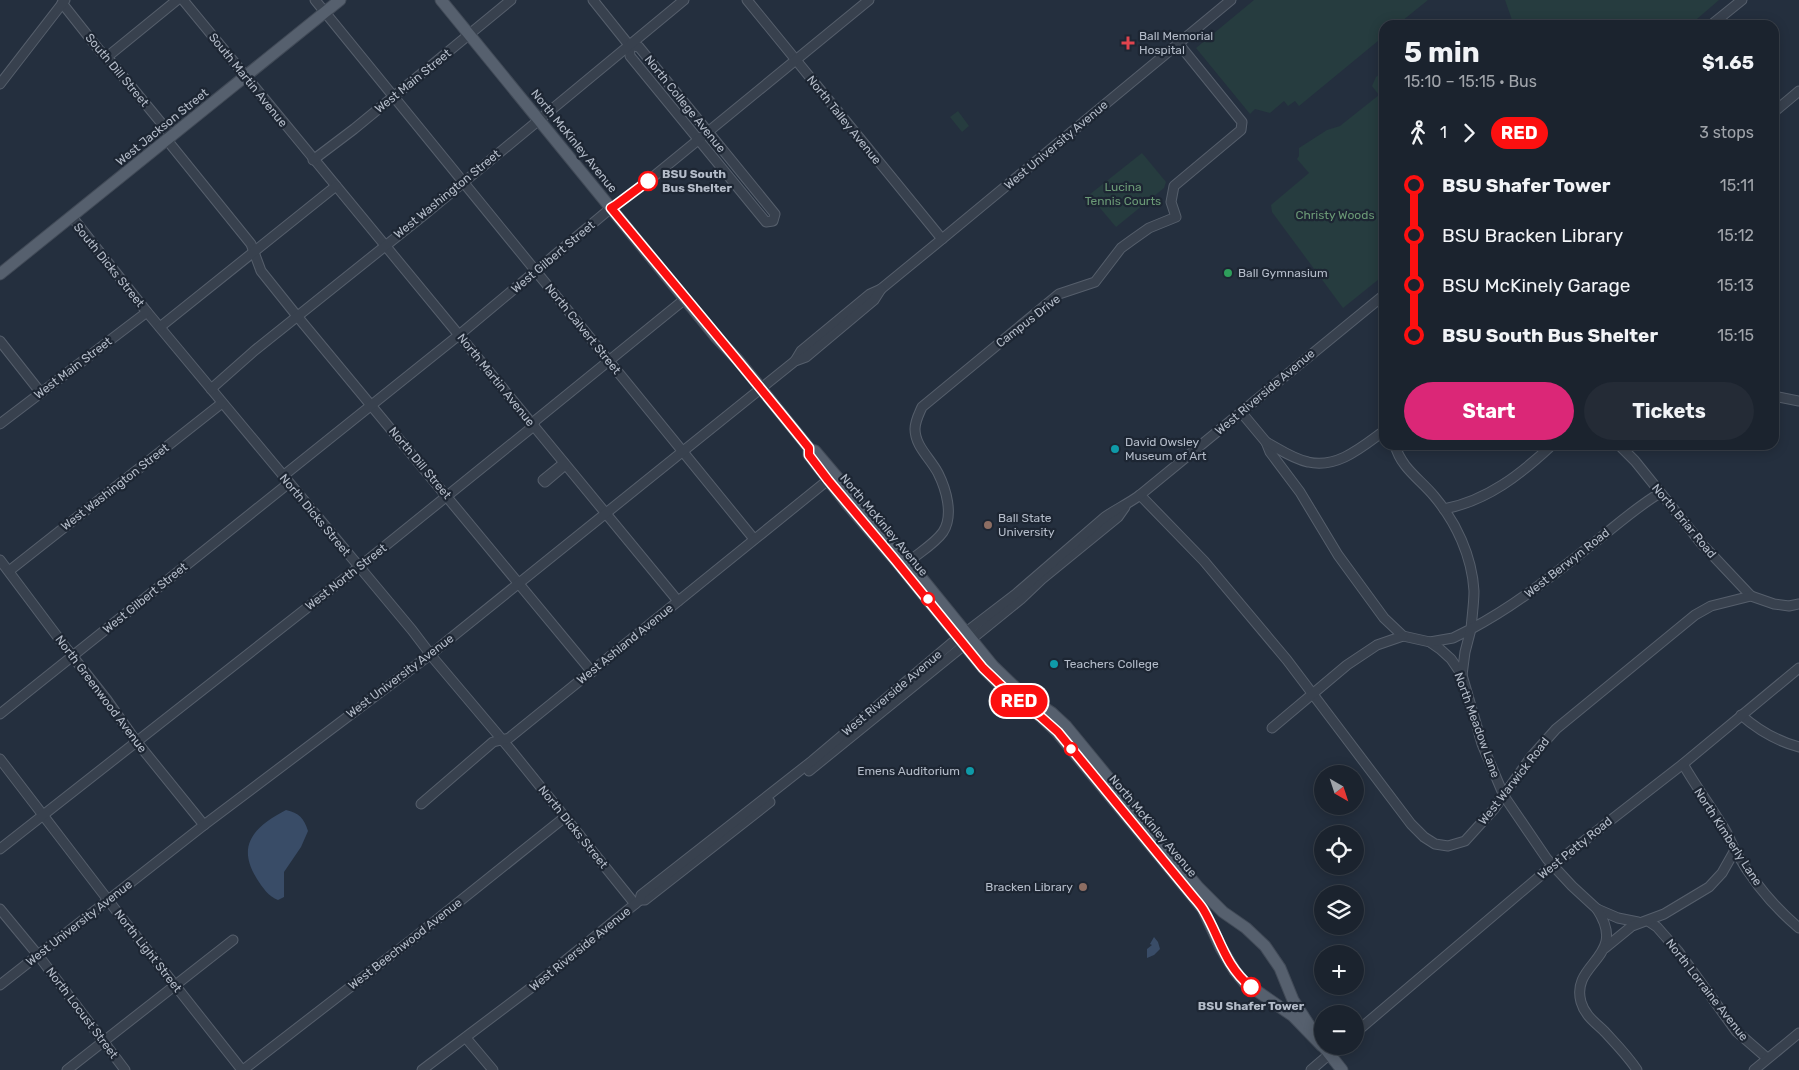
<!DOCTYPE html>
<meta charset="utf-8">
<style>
body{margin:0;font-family:Rubik,sans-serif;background:#242b36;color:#f1f3f6;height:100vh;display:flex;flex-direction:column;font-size:19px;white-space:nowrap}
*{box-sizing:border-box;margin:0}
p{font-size:16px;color:#a0a4aa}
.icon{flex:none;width:28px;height:28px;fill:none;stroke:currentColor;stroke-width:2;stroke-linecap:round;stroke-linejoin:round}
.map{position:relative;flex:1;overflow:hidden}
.drawer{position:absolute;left:1379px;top:20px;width:400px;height:430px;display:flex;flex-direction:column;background:#1b232e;border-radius:15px;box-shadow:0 2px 12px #0003,0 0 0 1px #39404a}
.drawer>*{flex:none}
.badge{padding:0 10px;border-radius:16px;font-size:18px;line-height:32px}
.needle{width:32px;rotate:141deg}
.buttons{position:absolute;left:1314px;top:765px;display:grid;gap:10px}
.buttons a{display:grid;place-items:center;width:50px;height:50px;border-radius:50%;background:#1b232e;box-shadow:0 2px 12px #0003,0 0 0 1px #39404a;font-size:25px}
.map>.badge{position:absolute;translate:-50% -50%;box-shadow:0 0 0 2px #fff}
.legs{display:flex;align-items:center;gap:8px;height:55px;padding:0 25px;font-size:16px}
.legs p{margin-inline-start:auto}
.head{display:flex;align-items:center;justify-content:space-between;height:85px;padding:0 25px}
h1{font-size:28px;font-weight:700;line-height:38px}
.cta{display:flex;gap:10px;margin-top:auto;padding:10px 25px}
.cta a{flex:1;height:58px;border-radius:30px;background:#db2777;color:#fff;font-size:20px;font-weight:700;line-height:58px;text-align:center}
.cta a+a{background:#242b36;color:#f1f3f6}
ul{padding:0 25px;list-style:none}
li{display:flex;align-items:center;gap:18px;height:50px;font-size:19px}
li i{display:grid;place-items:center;width:8px;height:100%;margin:0 6px;background:currentColor}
li i::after{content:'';width:12px;height:12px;margin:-6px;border:4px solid;border-radius:50%;background:#1b232e}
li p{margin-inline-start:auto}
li:first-child i{background:linear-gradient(#0000 50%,currentColor 0)}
li:last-child i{background:linear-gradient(currentColor 50%,#0000 0)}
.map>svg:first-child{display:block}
.green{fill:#263c3f}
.water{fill:#394c67}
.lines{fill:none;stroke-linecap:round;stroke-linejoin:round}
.minor-casing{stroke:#565f6c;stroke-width:11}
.major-casing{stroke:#414a57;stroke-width:13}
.minor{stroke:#38414e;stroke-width:9}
.major{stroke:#56606e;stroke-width:11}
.line-1-casing{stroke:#fff;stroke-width:11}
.line-1{stroke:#fc1010;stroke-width:8}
.health-dot{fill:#e0444e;stroke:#1d2633;stroke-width:2}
.stop-1-dot{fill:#fff;stroke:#fc1010;stroke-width:2.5}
.leisure-dot{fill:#2e9e5b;stroke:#1d2633;stroke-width:2}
.culture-dot{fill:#0f9aa8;stroke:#1d2633;stroke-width:2}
.education-dot{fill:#8d6e63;stroke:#1d2633;stroke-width:2}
.labels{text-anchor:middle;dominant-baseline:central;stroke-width:4.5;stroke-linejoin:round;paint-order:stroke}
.poi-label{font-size:12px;fill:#b4bcc9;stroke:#1d2633;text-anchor:start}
.street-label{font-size:12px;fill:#b4bcc9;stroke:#1d2633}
.stop-label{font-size:12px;font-weight:bold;fill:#b4bcc9;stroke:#1d2633;text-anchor:start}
.park-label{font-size:12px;fill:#6b9a76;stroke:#1d2633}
</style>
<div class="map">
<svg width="1799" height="1070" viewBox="0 0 1799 1070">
<rect width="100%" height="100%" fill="#242f3e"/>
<g class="green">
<path d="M1254,0H1428L1397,25H1384V36L1299,106L1295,101L1288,106L1284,101L1270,113L1255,109L1250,114L1196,48Z"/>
<path d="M1505,0H1719L1690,25H1522L1512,20Z"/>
<path d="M1384,71V275L1343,308L1272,212L1271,205L1309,173L1297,159L1299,156V148L1327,130L1340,126L1379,95L1372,86L1376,77Z"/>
<path d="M958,111L969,126L962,132L950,117Z"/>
<path d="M1142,153L1166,182L1164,188L1116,227L1089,195Z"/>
</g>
<g class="water">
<path d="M286,810C299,813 304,818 308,831L301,847L284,872V897L278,900C269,897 262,887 257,879C235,844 256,826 286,810Z"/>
<path d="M1154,937L1158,942L1160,949L1154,955L1147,958V949L1152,945L1150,944Z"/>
</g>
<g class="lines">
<defs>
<g id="minor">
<path d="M183,0L678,601"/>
<path d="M315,0L754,539"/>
<path d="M593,0L629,45L630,56L766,222L773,221L775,214L639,47L629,45"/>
<path d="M747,0L942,239"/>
<path d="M62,3L100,51L107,57L172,136"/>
<path d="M1711,25L1742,0"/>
<path d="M107,57L177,0"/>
<path d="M0,84L65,0"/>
<path d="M1774,112L1799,91"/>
<path d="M167,140L251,244L261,271L297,316L592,672"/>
<path d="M313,160L354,129L511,0"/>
<path d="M72,217L147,312L412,630L434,659L510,749L635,904"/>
<path d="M160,327L336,186"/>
<path d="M0,341L41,393"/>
<path d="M795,361L801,351L870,294L881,289L936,244L1231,0"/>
<path d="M211,389L254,351L424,215L684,0"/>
<path d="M1774,396L1799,401"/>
<path d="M1241,412L1266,442L1270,452L1300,492L1338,555L1384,618L1403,636L1430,642L1440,649L1451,659L1462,675L1482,744L1504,796L1547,859L1572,886L1597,909L1618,918L1638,922"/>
<path d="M0,424L147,312"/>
<path d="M1266,442C1279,449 1293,459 1308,462C1337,469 1362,447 1384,431"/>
<path d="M1395,445C1401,468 1420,479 1434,496C1456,522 1472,556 1474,591C1474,603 1472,616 1471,629L1453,638L1430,642"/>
<path d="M1619,445L1635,461L1701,543L1751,596"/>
<path d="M564,463L543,480L545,482L565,465"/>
<path d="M283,476L459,335L611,208L616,205L648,181L869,0"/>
<path d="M1140,495L1204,561L1287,660L1411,824L1424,837L1435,844L1448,846L1465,841L1494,809L1531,757L1556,729L1695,615L1711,606L1751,596L1774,604L1789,606L1799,604"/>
<path d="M1444,509C1487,501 1521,474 1552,445"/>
<path d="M0,560L66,648L107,700L136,741L204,825"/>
<path d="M905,565C916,554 934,545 943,532C954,515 946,489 938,473C930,458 915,446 915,429C915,421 919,414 922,407L1059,294L1095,282L1121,248L1132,240L1149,228L1176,217L1171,202L1174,186L1241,130L1242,122L1178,43"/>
<path d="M9,571L222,403"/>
<path d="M1462,675L1465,652L1471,629C1517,605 1558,571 1599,539C1619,523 1638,506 1660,493"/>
<path d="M0,714L289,483"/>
<path d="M1741,715C1758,730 1777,741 1799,747"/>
<path d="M1272,728L1347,665L1377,645L1403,636"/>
<path d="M0,759L118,913L242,1070"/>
<path d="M1683,764C1695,785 1709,804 1722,825C1728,833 1731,843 1736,852C1752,880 1774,907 1799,928"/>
<path d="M809,771L1021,599L1042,579L1118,517L1125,507"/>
<path d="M421,804L493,742L509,738L828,480"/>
<path d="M0,849L359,567L530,429L536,420L685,299"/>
<path d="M640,900H645L770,802"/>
<path d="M0,909L38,955L125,1070"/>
<path d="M1597,909C1629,958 1570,962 1581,1002C1585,1016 1596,1023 1605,1032C1616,1044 1628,1056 1637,1070"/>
<path d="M1648,921L1657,927L1678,951L1736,1031L1767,1058"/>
<path d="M1605,948L1632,926L1664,914L1709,887L1722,873L1735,850"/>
<path d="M0,985L204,825L431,654L795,361L806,357L874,300L881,289"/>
<path d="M1355,1033L1553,865L1683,764L1799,668"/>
<path d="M466,1038L493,1070"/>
<path d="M67,1070L233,940"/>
<path d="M243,1070L415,937L565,817"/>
<path d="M422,1070L540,981L640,900L641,895L812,761L953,642L1017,593L1105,517C1116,509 1128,504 1140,495L1384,295"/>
<path d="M1311,1070L1339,1046"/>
<path d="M1754,1070L1799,1033"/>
</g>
<g id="major">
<path d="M441,0L716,337L738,360L809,448V455L847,504L896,561L983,668L1008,693L1040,716L1057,732L1191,894L1203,909L1221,948L1235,971L1244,982L1293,1016L1322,1046"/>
<path d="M0,274L340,0"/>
<path d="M812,450L815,451L903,555L993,666L1019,691L1052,713L1066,726L1198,887L1223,912L1246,928L1265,946L1280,968L1293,1000L1309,1025"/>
<path d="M1323,1046L1342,1070"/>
</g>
</defs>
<use href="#minor" class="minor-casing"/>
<use href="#major" class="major-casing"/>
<use href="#minor" class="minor"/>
<use href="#major" class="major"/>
</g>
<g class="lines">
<defs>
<path id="line-1" d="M648,181L616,205L611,208C677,288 744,367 809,448V455L828,480L896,561L983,668L1008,692L1040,716L1058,732L1191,894C1195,899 1200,904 1203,909C1220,937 1224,965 1251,987"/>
</defs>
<use href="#line-1" class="line-1-casing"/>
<use href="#line-1" class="line-1"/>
</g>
<path class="health-dot" d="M1125.5 35.5h5v5h5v5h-5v5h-5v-5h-5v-5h5z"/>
<g class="stop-1-dot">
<circle cx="648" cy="181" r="9"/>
<circle cx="928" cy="599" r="6"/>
<circle cx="1071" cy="749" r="6"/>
<circle cx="1251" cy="987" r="9"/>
</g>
<circle class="leisure-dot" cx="1228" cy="273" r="5"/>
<g class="culture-dot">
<circle cx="1115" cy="449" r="5"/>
<circle cx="1054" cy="664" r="5"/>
<circle cx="970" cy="771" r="5"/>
</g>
<g class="education-dot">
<circle cx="988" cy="525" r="5"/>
<circle cx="1083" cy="887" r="5"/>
</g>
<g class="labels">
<g class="poi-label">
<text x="1139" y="36">Ball Memorial<tspan x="1139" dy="14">Hospital</tspan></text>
<text x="1238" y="273">Ball Gymnasium</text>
<text x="1125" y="442">David Owsley<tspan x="1125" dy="14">Museum of Art</tspan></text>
<text x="998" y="518">Ball State<tspan x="998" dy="14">University</tspan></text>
<text x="1064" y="664">Teachers College</text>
<text x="960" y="771" text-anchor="end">Emens Auditorium</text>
<text x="1073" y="887" text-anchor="end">Bracken Library</text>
</g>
<g class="street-label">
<text transform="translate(117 70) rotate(50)">South Dill Street</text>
<text transform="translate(248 80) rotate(51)">South Martin Avenue</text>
<text transform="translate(413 81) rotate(-39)">West Main Street</text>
<text transform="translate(685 104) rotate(51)">North College Avenue</text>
<text transform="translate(844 120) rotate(51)">North Talley Avenue</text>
<text transform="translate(162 127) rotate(-39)">West Jackson Street</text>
<text transform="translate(574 141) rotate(51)">North McKinley Avenue</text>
<text transform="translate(1056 145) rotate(-40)">West University Avenue</text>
<text transform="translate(447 194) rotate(-39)">West Washington Street</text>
<text transform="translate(553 257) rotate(-40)">West Gilbert Street</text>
<text transform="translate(109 265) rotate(51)">South Dicks Street</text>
<text transform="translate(1028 321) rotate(-38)">Campus Drive</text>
<text transform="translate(583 329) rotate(51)">North Calvert Street</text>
<text transform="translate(73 368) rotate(-37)">West Main Street</text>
<text transform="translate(496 380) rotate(51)">North Martin Avenue</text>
<text transform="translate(1265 392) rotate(-40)">West Riverside Avenue</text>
<text transform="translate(420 463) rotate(50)">North Dill Street</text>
<text transform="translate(115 487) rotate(-38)">West Washington Street</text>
<text transform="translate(315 515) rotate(50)">North Dicks Street</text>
<text transform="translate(1684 521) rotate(50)">North Briar Road</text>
<text transform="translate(884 525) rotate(50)">North McKinley Avenue</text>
<text transform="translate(1567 563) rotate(-38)">West Berwyn Road</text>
<text transform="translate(346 577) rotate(-38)">West North Street</text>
<text transform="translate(145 598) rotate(-39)">West Gilbert Street</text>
<text transform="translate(625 644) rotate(-39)">West Ashland Avenue</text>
<text transform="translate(400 676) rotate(-37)">West University Avenue</text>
<text transform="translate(892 693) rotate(-40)">West Riverside Avenue</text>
<text transform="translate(101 694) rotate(53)">North Greenwood Avenue</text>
<text transform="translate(1477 725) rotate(70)">North Meadow Lane</text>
<text transform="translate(1514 781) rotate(-52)">West Warwick Road</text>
<text transform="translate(1153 826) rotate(50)">North McKinley Avenue</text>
<text transform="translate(573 827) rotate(51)">North Dicks Street</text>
<text transform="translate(1728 837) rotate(57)">North Kimberly Lane</text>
<text transform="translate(1575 848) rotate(-39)">West Petty Road</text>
<text transform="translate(79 923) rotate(-38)">West University Avenue</text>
<text transform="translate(405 944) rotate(-38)">West Beechwood Avenue</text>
<text transform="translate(580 949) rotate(-39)">West Riverside Avenue</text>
<text transform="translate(148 951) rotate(52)">North Light Street</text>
<text transform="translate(1707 990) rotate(52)">North Lorraine Avenue</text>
<text transform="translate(82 1013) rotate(53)">North Locust Street</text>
</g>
<g class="stop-label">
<text x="662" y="174">BSU South<tspan x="662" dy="14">Bus Shelter</tspan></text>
<text x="1251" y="1006" text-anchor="middle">BSU Shafer Tower</text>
</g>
<g class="park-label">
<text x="1123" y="187">Lucina<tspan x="1123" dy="14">Tennis Courts</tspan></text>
<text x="1335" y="215">Christy Woods</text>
</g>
</g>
</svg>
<div class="buttons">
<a><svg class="needle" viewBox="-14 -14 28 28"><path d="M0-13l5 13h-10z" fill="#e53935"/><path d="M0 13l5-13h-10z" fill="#a0a4aa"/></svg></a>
<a><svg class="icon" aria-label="locate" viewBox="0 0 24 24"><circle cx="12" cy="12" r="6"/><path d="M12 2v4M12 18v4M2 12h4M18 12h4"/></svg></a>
<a><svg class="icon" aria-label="layers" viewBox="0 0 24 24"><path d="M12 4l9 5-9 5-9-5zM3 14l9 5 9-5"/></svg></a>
<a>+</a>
<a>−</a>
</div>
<b class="badge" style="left:1019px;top:701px;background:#fc1010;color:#fff">RED</b>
<section class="drawer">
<div class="head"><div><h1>5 min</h1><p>15:10 – 15:15 · Bus</p></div><b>$1.65</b></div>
<div class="legs"><svg class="icon" aria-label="walk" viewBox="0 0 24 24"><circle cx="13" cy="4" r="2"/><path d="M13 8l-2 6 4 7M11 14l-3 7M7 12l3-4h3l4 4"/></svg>1<svg class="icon" aria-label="forward" viewBox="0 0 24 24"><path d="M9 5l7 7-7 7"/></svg><b class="badge" style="background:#fc1010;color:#fff">RED</b><p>3 stops</p></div>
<ul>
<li><i style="color:#fc1010"></i><b>BSU Shafer Tower</b><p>15:11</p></li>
<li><i style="color:#fc1010"></i><span>BSU Bracken Library</span><p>15:12</p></li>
<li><i style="color:#fc1010"></i><span>BSU McKinely Garage</span><p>15:13</p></li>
<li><i style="color:#fc1010"></i><b>BSU South Bus Shelter</b><p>15:15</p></li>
</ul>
<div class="cta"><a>Start</a><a>Tickets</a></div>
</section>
</div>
